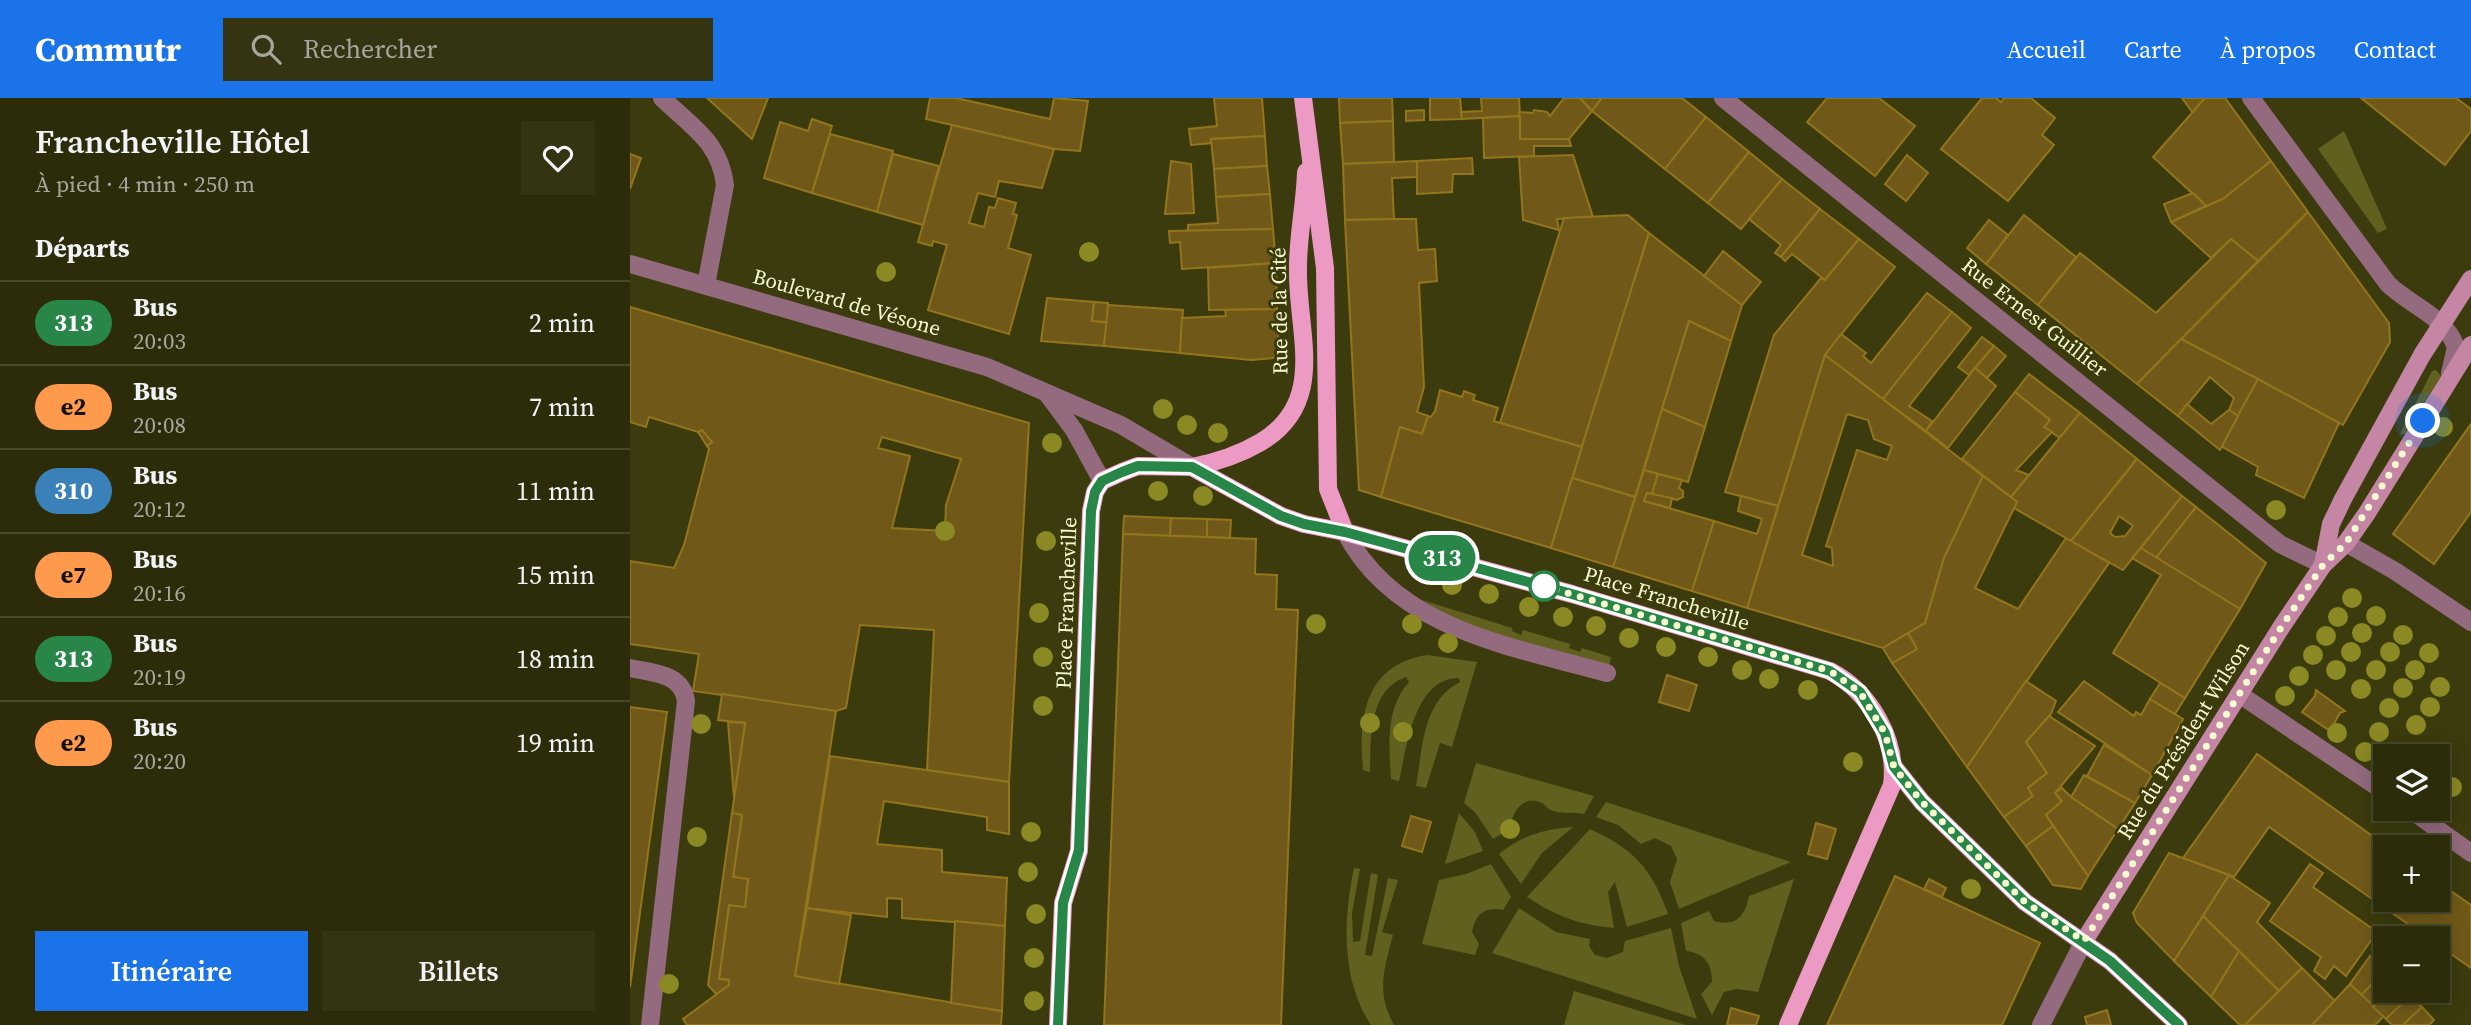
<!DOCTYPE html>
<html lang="fr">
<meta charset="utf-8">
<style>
body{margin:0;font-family:"Source Serif 4",serif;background:#343413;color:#f1f3f6;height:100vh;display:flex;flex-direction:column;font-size:26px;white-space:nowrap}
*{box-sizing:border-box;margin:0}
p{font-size:23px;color:#a6a79c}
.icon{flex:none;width:38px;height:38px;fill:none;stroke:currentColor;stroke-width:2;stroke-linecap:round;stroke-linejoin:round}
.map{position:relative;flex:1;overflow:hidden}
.drawer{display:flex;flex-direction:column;background:#2c2c0a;width:630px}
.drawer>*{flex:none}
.badge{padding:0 14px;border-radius:23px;font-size:24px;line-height:46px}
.fabs{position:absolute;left:1743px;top:646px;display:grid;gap:14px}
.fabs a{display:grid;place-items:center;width:77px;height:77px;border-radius:0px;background:#2c2c0a;box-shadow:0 4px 18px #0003,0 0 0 2px #48482b;font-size:35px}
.you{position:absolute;width:35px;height:35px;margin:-18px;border:5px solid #fff;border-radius:50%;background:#1a73e8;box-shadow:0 0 0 10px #1a73e833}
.map>.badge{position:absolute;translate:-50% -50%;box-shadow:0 0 0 4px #fff}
h2{padding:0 35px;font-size:26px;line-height:63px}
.round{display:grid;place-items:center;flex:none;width:74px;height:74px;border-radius:0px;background:#343413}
.summary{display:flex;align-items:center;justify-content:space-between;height:119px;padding:0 35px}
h1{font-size:33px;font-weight:600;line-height:52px}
.button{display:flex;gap:14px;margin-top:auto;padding:14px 35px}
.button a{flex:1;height:80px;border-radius:0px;background:#1a73e8;color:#fff;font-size:28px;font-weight:600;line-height:80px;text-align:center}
.button a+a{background:#343413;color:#f1f3f6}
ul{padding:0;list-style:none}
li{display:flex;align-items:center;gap:21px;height:84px;padding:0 35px;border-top:2px solid #48482b}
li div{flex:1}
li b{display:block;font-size:26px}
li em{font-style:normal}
li .badge{min-width:77px;font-weight:700;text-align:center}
header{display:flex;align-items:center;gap:42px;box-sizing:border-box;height:98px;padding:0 35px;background:#1a73e8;color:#fff}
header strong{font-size:33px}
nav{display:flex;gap:38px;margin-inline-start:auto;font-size:24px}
.search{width:490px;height:63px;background:#343413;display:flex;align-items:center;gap:18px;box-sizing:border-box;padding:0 24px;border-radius:0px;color:#a6a79c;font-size:26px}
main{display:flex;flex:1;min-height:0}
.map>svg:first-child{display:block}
.green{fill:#61601f}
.building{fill:#705918;stroke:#92751d;stroke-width:2;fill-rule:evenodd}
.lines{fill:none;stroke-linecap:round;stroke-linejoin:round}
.lane{stroke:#936a7e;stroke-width:18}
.street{stroke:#936a7e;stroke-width:18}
.secondary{stroke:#c585a5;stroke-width:18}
.primary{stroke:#ec9ac3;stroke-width:18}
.tree{fill:#8a8923}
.line-casing{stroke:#fff;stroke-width:16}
.line{stroke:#278648;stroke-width:10}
.walk{stroke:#f7f9cf;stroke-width:7;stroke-dasharray:0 12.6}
.stop-dot{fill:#fff;stroke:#278648;stroke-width:3.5}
.labels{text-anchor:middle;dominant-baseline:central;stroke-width:6;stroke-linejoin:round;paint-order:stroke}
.street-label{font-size:21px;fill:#f7f9cf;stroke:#3b3b0d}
</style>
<header>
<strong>Commutr</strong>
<div class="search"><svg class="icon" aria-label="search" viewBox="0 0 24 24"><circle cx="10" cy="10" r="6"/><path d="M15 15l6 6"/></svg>Rechercher</div>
<nav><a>Accueil</a><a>Carte</a><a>À propos</a><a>Contact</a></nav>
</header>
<main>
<section class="drawer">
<div class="summary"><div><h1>Francheville Hôtel</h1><p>À pied · 4 min · 250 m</p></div><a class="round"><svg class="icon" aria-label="heart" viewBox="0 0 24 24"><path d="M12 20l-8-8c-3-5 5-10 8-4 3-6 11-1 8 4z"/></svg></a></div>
<h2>Départs</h2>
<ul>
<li><span class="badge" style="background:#278648;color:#fff">313</span><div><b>Bus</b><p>20:03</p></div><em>2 min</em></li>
<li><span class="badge" style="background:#ff9a4c;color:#111">e2</span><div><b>Bus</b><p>20:08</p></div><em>7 min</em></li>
<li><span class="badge" style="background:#3981b8;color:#fff">310</span><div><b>Bus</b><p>20:12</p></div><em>11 min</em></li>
<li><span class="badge" style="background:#ff9a4c;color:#111">e7</span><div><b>Bus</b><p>20:16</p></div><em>15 min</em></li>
<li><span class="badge" style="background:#278648;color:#fff">313</span><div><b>Bus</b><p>20:19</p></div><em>18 min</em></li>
<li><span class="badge" style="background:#ff9a4c;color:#111">e2</span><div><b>Bus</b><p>20:20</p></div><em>19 min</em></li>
</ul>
<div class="button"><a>Itinéraire</a><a>Billets</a></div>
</section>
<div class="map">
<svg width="1841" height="927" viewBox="0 0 1841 927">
<rect width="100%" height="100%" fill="#3b3b0d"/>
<g class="green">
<path d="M1714,33L1757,131L1748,135L1688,51Z"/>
<path d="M1806,272L1811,278L1775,336H1770L1802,273Z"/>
<path d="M792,502L882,530V533L891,537L893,532L940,546L939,550L950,554L952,550L981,559L979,569C917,551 845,538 792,502Z"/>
<path d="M797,557L847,564L822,649L810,645L796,690L786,688C793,649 792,604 830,584L829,580C784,580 777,649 769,683L761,681C759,647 755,611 779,584L776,579C738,592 741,641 740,674L733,672C728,618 735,567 797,557Z"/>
<path d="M846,665L964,698L954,716C945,714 928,716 921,712C917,711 916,707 912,705C893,695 881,716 880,731L863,741L845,714L834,705Z"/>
<path d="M976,704L1161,764L1049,811L1040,784L1047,761L1041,748L1025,740L1011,746L988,727L966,719Z"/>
<path d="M829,715L845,734L853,753L815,766Z"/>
<path d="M943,729L912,755L891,786L869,756C893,737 914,731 943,729Z"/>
<path d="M960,731C1003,751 1022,770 1038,816L997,829L985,784L978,794L984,830C949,827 926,818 897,799Z"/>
<path d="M861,766L881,799L873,812C854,808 845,817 842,834L849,846L845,857L792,846L809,782L836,776Z"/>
<path d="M724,770L730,771L722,815L723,844L730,843L741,775L748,777L735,857L742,858L758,780L768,782L752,834L763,837C754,871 746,895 764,927H741C711,882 713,821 724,770Z"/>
<path d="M1164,781L1128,894L1107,891L1094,894L1082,917L1071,896L1082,884C1082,865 1074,855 1056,853L1051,825L1079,813L1084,823C1105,829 1115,819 1119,798Z"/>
<path d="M889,810L926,834L960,841L959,848L965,857L977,860L993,854L995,843L1041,830L1049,868L1067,921L862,855Z"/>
<path d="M944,893L1056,927H934Z"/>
</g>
<g class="building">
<path d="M77,0H138L122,41Z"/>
<path d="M300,0H326L420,21L424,0L458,3L450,53L424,51L296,21Z"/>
<path d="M584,0H632L635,38L581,41L582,45L561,47L559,31L587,28Z"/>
<path d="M709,0H762L763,23L710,25Z"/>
<path d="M800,0H830L832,21L800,22Z"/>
<path d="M851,0H889L890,18L832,21L831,14L852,13Z"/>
<path d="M934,0H950L962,13L939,41H890L889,14L903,15L904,12L917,14L920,18Z"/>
<path d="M950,0H972L962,13Z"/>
<path d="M972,0H1052L1076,19L1035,71L962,13Z"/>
<path d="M1197,0H1249L1285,28L1245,78L1177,24Z"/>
<path d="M1352,0H1366L1371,4L1374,0H1401L1425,20L1412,37L1424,47L1378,103L1311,51Z"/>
<path d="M1552,0H1575L1563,15Z"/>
<path d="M1575,0H1595L1641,63L1593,101L1576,108L1523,59Z"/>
<path d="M1731,0H1826L1841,11V33L1815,67Z"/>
<path d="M794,12V22L776,23V13Z"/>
<path d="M890,18V41H939L941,48H904V58L854,60L853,20Z"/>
<path d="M1076,19L1119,54L1078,105L1035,71Z"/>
<path d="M182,21L202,28L182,95L134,80L150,24L178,33Z"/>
<path d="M763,23L764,64L713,66L710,25Z"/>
<path d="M322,27L424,51L412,90L369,83L365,99L348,95L339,125L354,129L359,109L365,110L368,100L386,105L383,116L387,117L378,150L401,157L379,236L298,212L317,147L303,143L302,148L288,144Z"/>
<path d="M200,36L263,53L247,114L182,95Z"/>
<path d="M635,38L637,68L584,71L581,41Z"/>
<path d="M1119,54L1152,81L1111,131L1078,105Z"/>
<path d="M0,56L11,60L0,91Z"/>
<path d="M263,56L309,68L293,127L247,114Z"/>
<path d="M943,57L963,119L927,121L929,132L893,122L889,59Z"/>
<path d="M1277,57L1298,75L1276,103L1255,86Z"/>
<path d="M842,60L843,76H823L822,94L787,96V63Z"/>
<path d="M541,63L561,66L564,115L535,116Z"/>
<path d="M787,63V79L762,80L764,121L715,122L713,66Z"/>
<path d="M1641,63L1678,114L1628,163L1601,141L1581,160L1541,124L1593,101Z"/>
<path d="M637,68L640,96L586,99L584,71Z"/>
<path d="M1152,81L1190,111L1151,159L1145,155L1151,147L1119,121Z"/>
<path d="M1563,95L1576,108L1541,124L1534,106Z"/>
<path d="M640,96L643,131L558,134V127L588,125L586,99Z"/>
<path d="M1190,111L1229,141L1195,182L1162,156L1155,163L1151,159Z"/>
<path d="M1678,114L1759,225L1760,244L1713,327L1551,241Z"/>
<path d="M998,117L1019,135L952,349L870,325L934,120Z"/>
<path d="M1394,117L1446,159L1408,207L1356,166Z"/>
<path d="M764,121H786L788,152L805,151L807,183L789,185L794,289L787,314L798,318L792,336L770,329L751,399L729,392L715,122Z"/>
<path d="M1359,122L1378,137L1356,166L1337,150Z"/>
<path d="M643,131L646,165L552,171L550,144L540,145L539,133Z"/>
<path d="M1019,135L1112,207L1101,243L1059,223L1005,399L942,380Z"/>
<path d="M1229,141L1265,169L1195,257L1148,408L1095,394L1144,237L1191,180L1195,182Z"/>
<path d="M1601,141L1628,163L1507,286L1408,207L1450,155L1526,215Z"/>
<path d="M1093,153L1131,184L1112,207L1074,178Z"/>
<path d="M646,165L647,211L579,212L578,170Z"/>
<path d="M1297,195L1322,214L1253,301L1195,257L1211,236L1236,255L1233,258L1241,265Z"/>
<path d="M417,200L464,204L462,223L477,224L474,248L411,243Z"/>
<path d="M464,204L478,205L477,224L462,223Z"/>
<path d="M478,207L553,212L550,255L474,248Z"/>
<path d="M0,209L399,325L379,684L297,672L304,532L230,527L216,610L206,613L63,593L69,556L0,546V463L44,470L54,447L79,351L77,348L82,344L72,332L68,334L19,319L16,329L0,324ZM252,339L331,361L316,407L315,433L262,430L280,358L248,350Z"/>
<path d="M647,211L649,254L644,260L621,262L550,255L552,220L596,218L595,212Z"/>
<path d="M1322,214L1341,230L1279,308L1302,323L1296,333L1253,301Z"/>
<path d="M1059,223L1101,243L1075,329L1032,311Z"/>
<path d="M1352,239L1364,248L1339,277L1328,269Z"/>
<path d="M1551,241L1628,281L1608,318L1599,312L1604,300L1580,279L1548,318L1507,286Z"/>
<path d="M1364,248L1376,258L1357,280L1345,270Z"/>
<path d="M1195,257L1353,378L1314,460L1295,525L1253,550L1117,510ZM1217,316L1238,322L1244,341L1262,348L1257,362L1227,352L1196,448L1202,450L1203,468L1172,457Z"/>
<path d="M1345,270L1366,288L1318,350L1296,333Z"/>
<path d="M1399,276L1450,315L1430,340L1414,329L1420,322L1385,294Z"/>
<path d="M1628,281L1709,325L1674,400L1626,377L1628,369L1591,348Z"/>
<path d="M810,292L832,299L834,293L845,297L843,302L868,310L864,323L952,349L921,450L751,399L770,329L792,336L798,318L801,319L805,313Z"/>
<path d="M1385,294L1420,322L1414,329L1422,334L1386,372L1399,377L1381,399L1332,361Z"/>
<path d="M1557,306L1581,326L1599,312L1608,318L1590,352L1548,318Z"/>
<path d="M1032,311L1075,329L1058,384L1014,372Z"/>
<path d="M1450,315L1507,361L1441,443L1384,410L1387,404L1381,399Z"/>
<path d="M1841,326V414L1804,466L1763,436Z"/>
<path d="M72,332L82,344L77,348L68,334Z"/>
<path d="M1507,361L1552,398L1493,472L1441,443ZM1489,418L1503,428L1495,438L1485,439L1480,435Z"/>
<path d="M1014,372L1028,376L1022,396L1017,395L1014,403L1084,423L1062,493L983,469Z"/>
<path d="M1028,376L1052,382L1049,390L1053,393V399L1047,402L1022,396Z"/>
<path d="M1353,378L1387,404L1345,490L1388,511L1436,440L1479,465L1337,669L1262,565L1287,551L1278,535L1295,525L1314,460Z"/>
<path d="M942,380L1005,399L983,469L921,450Z"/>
<path d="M1017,395L1042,400L1040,410L1014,403Z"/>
<path d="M1111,398L1148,408L1117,510L1062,493L1084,423L1127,436L1132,421L1108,413Z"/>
<path d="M1552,398L1566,409L1526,460L1511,450Z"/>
<path d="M1566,409L1636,465L1610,511L1526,460Z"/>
<path d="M494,418L541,420L540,438L493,436Z"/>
<path d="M541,420L577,421V439L540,438Z"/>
<path d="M577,421L601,422L600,440L577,439Z"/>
<path d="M493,436L626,441L625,476L647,477L646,511L668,512L651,927H474Z"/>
<path d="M1511,450L1610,511L1555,600L1483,555L1531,477L1502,460Z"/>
<path d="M1278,535L1287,551L1262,565L1253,550Z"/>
<path d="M1037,577L1067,587L1059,613L1029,604Z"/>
<path d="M1396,583L1426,603L1421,616L1396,644L1417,675L1398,690L1403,698L1374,719L1337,669Z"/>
<path d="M1454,583L1504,618L1506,614L1511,617L1520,601L1553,621L1522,677L1428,614Z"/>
<path d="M1530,585L1555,600L1545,616L1520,601Z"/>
<path d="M1686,592L1715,613L1710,615L1700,633L1672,614L1685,598Z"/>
<path d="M92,596L206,613L165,878L372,913L371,927H57L53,921L99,887V882L89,881L99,807L115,809L118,781L103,779L112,717L102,715L115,625L88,622Z"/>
<path d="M0,609L37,614L0,889Z"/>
<path d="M1419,618L1465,648L1425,695L1432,703L1416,717L1423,728L1396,748L1374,719L1403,698L1398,690L1417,675L1396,644Z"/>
<path d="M98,624L115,625L104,700Z"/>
<path d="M1474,647L1522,677L1505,705L1457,678Z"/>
<path d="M1627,656L1758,749H1755V802H1808V784L1841,807V870L1808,847V840H1798L1639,729L1604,779L1553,760Z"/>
<path d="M200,658L379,684V736L357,732V719L254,703L247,746L312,752V774L377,780L375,828L272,820V801L257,800V819L177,810Z"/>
<path d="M1454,677L1505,705L1488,731L1441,699Z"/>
<path d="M1432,690L1441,699L1488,731L1458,778L1416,717L1432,703L1425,695Z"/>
<path d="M102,715L112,717L103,779L118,781L115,809L99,807L89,881L99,882V887L86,896L78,887Z"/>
<path d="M781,718L801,724L792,754L772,748Z"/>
<path d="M1186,725L1206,731L1197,761L1178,756Z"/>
<path d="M1423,728L1458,778L1451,791L1423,787L1396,748Z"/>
<path d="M1539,755L1599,777L1544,863L1507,825L1503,815Z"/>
<path d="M1680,766L1693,775L1683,789L1747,834L1716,878L1704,868L1695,881L1684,873L1691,859L1640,823Z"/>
<path d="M1599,777L1640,805L1627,824L1672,870L1649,893L1573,818Z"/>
<path d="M1265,778L1410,845L1372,927H1197Z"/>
<path d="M1299,781L1316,790L1312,799L1294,791Z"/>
<path d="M177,810L221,817L209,886L165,878Z"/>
<path d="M1573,818L1609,853L1581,899L1544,863Z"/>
<path d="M325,823L375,828L372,913L321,905Z"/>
<path d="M1609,853L1649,893L1615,927H1610L1581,899Z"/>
<path d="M1740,858L1755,873L1731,897L1720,886Z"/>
<path d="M1672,870L1706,904L1682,927H1615Z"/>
<path d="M1755,873V892H1759L1743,909L1731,897Z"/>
<path d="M1720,886L1754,918L1745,927H1682Z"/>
<path d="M1759,892H1775L1780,898L1756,921L1743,909Z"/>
<path d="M1780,898L1792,909L1773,927H1762L1756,921Z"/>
<path d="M1792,909L1804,922L1799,927H1773Z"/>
<path d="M1101,910L1129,918L1126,927H1097Z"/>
<path d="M1477,912L1481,927H1457L1455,919Z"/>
</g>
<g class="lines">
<g class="lane">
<path d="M715,434C765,531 880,548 977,575"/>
<path d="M1716,445L1765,473L1841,524"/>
<path d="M1411,927L1454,843"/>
</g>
<g class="street">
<path d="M32,0C62,29 90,44 95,87L76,187"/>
<path d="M1093,0L1650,446L1693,467"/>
<path d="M1621,0L1758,186C1782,209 1814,217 1826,249L1820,275"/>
<path d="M0,166L357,269L491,327L562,369"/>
<path d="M418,297L444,332L472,383"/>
<path d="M0,570C23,575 52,575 56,603L20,927"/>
<path d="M1609,596L1755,694"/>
<path d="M1778,710L1841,755"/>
</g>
<g class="secondary">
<path d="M1693,467L1701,426L1713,401L1792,257L1841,181"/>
<path d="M1264,669L1292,704L1395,804L1480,863L1549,927"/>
<path d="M1454,843L1652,528L1693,467L1716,445L1737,415L1841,247"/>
</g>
<g class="primary">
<path d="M673,0L695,170L698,391L715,434"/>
<path d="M562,369C588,364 609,357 631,344C699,303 666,233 668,169C668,137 675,106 676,74"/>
<path d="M428,927L433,805L449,753L461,413L465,394L472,383L492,374L508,368L562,369L651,418L674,426L715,434L942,496L1200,573C1240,594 1268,642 1262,687L1158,927"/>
</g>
</g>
<g class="tree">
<circle cx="459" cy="154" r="10"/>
<circle cx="256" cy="174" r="10"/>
<circle cx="533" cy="311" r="10"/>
<circle cx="557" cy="327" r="10"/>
<circle cx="1813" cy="329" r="10"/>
<circle cx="588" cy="335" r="10"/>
<circle cx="422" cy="345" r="10"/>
<circle cx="528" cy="393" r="10"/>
<circle cx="573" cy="398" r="10"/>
<circle cx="1646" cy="412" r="10"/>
<circle cx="315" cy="433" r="10"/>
<circle cx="416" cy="443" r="10"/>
<circle cx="822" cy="487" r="10"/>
<circle cx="859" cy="496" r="10"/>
<circle cx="1722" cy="500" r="10"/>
<circle cx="899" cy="509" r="10"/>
<circle cx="409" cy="515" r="10"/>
<circle cx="1746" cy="518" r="10"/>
<circle cx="933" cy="519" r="10"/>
<circle cx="1708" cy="519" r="10"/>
<circle cx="686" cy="526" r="10"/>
<circle cx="782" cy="526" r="10"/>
<circle cx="966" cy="528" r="10"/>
<circle cx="1732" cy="535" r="10"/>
<circle cx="1773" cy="537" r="10"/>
<circle cx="1696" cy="538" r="10"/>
<circle cx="999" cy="540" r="10"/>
<circle cx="818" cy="545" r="10"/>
<circle cx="1036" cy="549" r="10"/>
<circle cx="1721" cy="554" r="10"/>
<circle cx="1760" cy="554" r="10"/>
<circle cx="1799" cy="555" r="10"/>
<circle cx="1683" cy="557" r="10"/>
<circle cx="413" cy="559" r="10"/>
<circle cx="1078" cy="559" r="10"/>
<circle cx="1112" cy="572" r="10"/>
<circle cx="1706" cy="572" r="10"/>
<circle cx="1746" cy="572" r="10"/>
<circle cx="1785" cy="572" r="10"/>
<circle cx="1669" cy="578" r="10"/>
<circle cx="1139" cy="581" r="10"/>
<circle cx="1810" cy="589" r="10"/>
<circle cx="1773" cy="590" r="10"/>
<circle cx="1731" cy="591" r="10"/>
<circle cx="1178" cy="592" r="10"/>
<circle cx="1655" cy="598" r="10"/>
<circle cx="413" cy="608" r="10"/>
<circle cx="1800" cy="609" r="10"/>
<circle cx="1759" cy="610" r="10"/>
<circle cx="740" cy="625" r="10"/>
<circle cx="71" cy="626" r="10"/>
<circle cx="1786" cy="627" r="10"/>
<circle cx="773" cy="634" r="10"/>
<circle cx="1749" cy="634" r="10"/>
<circle cx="1707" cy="635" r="10"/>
<circle cx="1735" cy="654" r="10"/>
<circle cx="1223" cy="664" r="10"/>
<circle cx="1822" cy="689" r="10"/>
<circle cx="880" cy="731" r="10"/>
<circle cx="401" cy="734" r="10"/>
<circle cx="67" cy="739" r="10"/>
<circle cx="398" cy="774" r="10"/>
<circle cx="1341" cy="791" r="10"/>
<circle cx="406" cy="816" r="10"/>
<circle cx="404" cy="860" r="10"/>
<circle cx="39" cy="886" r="10"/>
<circle cx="404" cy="903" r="10"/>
</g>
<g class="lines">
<defs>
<path id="line" d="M428,927L433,805L449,752L461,413L465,394L472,383L492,374L508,368L562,369L651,418L674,426L715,434L942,496L1200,573L1230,594L1255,635L1264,669L1292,704L1395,804L1480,863L1549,927"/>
</defs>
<use href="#line" class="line-casing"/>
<use href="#line" class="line"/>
<path class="walk" d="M914,488L1200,573L1230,594L1255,635L1264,669L1292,704L1395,804L1454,843L1652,528L1693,467L1716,445L1793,323"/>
</g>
<circle class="stop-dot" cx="914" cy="488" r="14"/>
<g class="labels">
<g class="street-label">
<text transform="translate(217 204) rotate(16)">Boulevard de Vésone</text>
<text transform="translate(649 213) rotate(-91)">Rue de la Cité</text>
<text transform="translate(1405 219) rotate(38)">Rue Ernest Guillier</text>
<text transform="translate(1037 500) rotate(17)">Place Francheville</text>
<text transform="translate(436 505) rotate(-88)">Place Francheville</text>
<text transform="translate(1553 642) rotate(-58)">Rue du Président Wilson</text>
</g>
</g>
</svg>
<div class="fabs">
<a><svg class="icon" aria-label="layers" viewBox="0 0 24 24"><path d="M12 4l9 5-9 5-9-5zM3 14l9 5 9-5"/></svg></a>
<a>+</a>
<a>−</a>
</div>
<div class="you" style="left:1793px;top:323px"></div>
<b class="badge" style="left:812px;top:460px;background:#278648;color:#fff">313</b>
</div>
</main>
